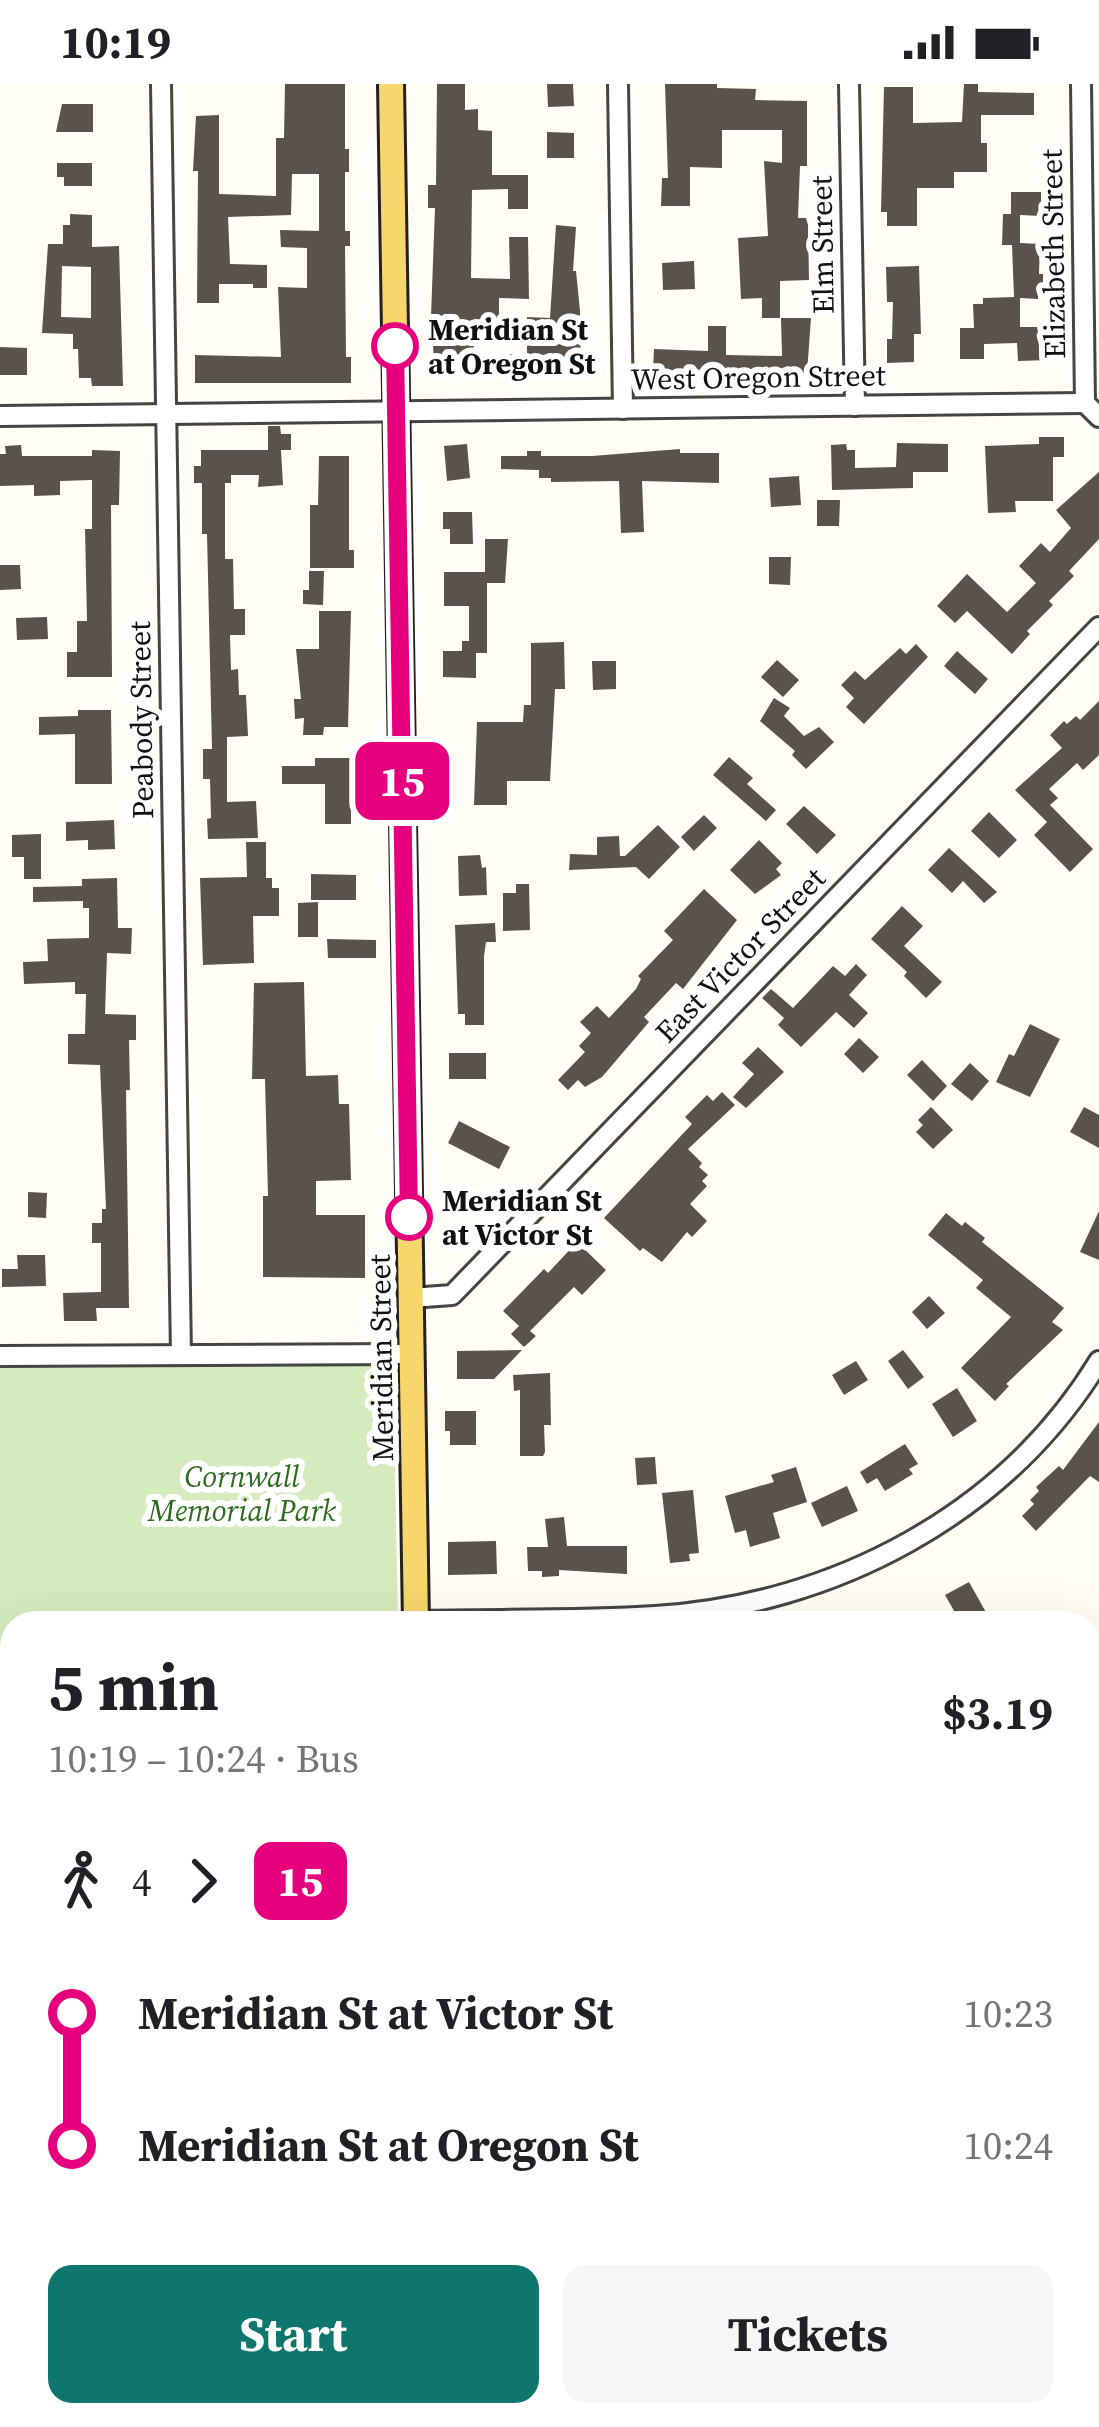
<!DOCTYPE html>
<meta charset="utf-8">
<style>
body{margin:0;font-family:"Source Serif 4",serif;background:#f6f6f6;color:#202124;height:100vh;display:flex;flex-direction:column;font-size:45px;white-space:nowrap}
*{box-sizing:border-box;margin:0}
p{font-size:39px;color:#757577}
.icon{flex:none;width:66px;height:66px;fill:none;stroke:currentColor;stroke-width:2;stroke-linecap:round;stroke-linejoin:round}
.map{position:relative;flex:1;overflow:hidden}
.details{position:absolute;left:0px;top:1527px;width:1101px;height:816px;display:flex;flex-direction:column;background:#fff;border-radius:36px 36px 0 0;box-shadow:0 12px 48px #0002}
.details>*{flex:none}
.badge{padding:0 24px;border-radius:18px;font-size:42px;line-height:78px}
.map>.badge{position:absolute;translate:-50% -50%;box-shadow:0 0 0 6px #fff}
.legs{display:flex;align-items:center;gap:18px;height:132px;padding:0 48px;font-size:39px}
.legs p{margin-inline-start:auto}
.summary{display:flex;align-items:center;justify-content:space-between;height:204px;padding:0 48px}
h1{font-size:66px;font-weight:700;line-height:90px}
.cta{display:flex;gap:24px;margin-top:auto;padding:24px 48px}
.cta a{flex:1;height:138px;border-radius:24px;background:#0f766e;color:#fff;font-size:48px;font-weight:700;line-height:138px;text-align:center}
.cta a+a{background:#f6f6f6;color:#202124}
ul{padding:0 48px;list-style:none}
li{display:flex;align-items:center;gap:42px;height:132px;font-size:45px}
li i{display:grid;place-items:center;width:18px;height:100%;margin:0 15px;background:currentColor}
li i::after{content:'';width:30px;height:30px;margin:-15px;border:9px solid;border-radius:50%;background:#fff}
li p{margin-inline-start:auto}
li:first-child i{background:linear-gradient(#0000 50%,currentColor 0)}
li:last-child i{background:linear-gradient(currentColor 50%,#0000 0)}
.status{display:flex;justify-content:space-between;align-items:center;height:84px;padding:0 60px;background:#fff;direction:ltr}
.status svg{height:33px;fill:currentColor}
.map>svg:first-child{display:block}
.green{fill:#d5ebbd}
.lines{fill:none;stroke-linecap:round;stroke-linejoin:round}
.stream{stroke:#3f96cf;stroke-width:6}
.building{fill:#5a524d;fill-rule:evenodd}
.minor-casing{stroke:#444;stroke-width:24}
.major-casing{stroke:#222;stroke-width:30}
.minor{stroke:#fff;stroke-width:18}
.major{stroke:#f9d66b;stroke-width:24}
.line-1-casing{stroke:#fff;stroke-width:27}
.line-1{stroke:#e6007e;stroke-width:18}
.stop-1-dot{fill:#fff;stroke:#e6007e;stroke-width:6}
.labels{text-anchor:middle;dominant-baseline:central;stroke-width:12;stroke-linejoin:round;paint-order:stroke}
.street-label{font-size:30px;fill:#111;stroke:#fff}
.stop-label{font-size:30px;font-weight:bold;fill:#111;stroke:#fff;text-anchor:start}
.park-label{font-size:30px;font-style:italic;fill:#2f6b1f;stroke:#fff}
</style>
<div class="status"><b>10:19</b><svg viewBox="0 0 49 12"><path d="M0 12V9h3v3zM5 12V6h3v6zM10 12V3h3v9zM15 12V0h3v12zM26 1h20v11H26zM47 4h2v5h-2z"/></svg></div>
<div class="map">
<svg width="1099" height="2343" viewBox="0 0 1099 2343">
<rect width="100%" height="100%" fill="#fffdf5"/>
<g class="green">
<path d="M387,1279L393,1285L398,1539H12V2202H0V1283Z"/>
<path d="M1089,2192H1099V2343H471L470,2331H1089Z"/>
</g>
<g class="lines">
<g class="stream">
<path d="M1089,1565L1099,1559"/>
<path d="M0,1944L12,1941"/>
</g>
</g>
<g class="building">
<path d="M285,0H345V65H349V88H345V147H350V162H345L346,273H351V299H195V271L281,273L278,203L307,204V164L281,163L280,146L319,147V90H292L291,131L228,133L230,180L267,181V204H253V200H219V219H197L198,87H193L196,32L219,31V110L276,112V54H284Z"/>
<path d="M437,0H465V26L478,25V46L492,47V91H528V125H508V105L472,106L471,194L510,195L509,153H528L529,215L499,214V238H473L474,271L527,270V233L550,234L556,141L576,143L573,187H576L580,227L581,294L435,291L431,232L435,124H428V101H436Z"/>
<path d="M547,0H573L574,22L548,23Z"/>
<path d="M665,0H717V4L756,5L755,16L807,17V82H800L798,134H806L808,141L809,196L780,197V234H762V214L741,215L738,154L768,152L764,77L782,79V46H722V84L690,83V122H661L662,94H668Z"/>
<path d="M964,0H978V8L1034,9V31H981V59H987V88H954V104H917V142H887V128H881L884,3H913V39L962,38Z"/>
<path d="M62,20H93V48H56Z"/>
<path d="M547,48L574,49V74H547Z"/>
<path d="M57,79H92V102H64V93H57Z"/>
<path d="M1011,108H1041V132L1020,131V159L1040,160L1039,190H1043V206H1038V215L1020,214V243H1040V261H1049V276L1018,277L1017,259L984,260V275H960V244H974L973,220H983V214L1014,213L1012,161H1002L1003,130H1011Z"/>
<path d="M70,130L92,131V163L119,162L123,302H92L91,294H79L78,265H73V250L42,249L48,160H63V141H70ZM62,182L91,183V234L61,233Z"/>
<path d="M694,177L695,205L663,206L662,179Z"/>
<path d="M919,182L921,250H914V278L887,279V255H892L893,218H887L886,183Z"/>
<path d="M781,234H811L807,289L653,287L654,265L708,267V242H726V271L782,272Z"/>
<path d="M0,263L27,264V291H0Z"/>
<path d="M268,342H280L281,350H291V366H281L283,401L258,403L259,391H231V399H225V475H233L234,525H245V551H230L231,586L238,585L239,611H246L248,652L227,653V718L256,717L258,754L208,755L207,735L211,734L210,695H203V665H212L207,450H202V399H194V382H201V366H268Z"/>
<path d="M1039,353H1064V373H1053V417H1015L1016,428L988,429L985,362L1039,360Z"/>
<path d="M897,359L948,360V388H913V404L832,406L831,361L846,360L847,366H855V384L896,383Z"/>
<path d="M467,360L470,394L447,397L444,362Z"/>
<path d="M21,361L22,372H92V366L120,367L119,421H111L112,593H67V568H77V537H87L85,445H92V396L60,397V411L34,412V401L0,402V370H6L5,362Z"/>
<path d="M680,365V369H719V399L642,397L644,448L621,449L619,397L551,398V394H539V386L501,385V372H527V367H541V372H592Z"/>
<path d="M319,372H349V466H354V484H310V421H318Z"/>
<path d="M1099,388V455L1069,487L1074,492L1049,517L1053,521L1027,547L1030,550L1012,570L967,527L955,539L937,522L967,490L1007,528L1036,499L1019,482L1041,459L1050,468L1071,444L1056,426Z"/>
<path d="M799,392L801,421L771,423L769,394Z"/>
<path d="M817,416H840L839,442H817Z"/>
<path d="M443,428H472L473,460H450V445H443Z"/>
<path d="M485,455H508L505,499H487V569H476V594L443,593V567H462V557H469V522H444V488H485Z"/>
<path d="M769,473H791L790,501L769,500Z"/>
<path d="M0,481H20L21,505L0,506Z"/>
<path d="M309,487H324L323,521L303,520V506H309Z"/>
<path d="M319,527H351L348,643H324L323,651H303L304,634L295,635L294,615H301L296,565H319Z"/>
<path d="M47,533L48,555L17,556L16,534Z"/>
<path d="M564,558L565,605H555L550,697H507V721H474L477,638H523L524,621H531V559Z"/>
<path d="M916,560L928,573L864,640L846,623L854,614L841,601L855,587L865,596L900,564L906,570Z"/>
<path d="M957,567L988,595L975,610L944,582Z"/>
<path d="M777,576L799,596L783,613L761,593Z"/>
<path d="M592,577H616V605L593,606Z"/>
<path d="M774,614L790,624L784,632L804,652L819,643L834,658L806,685L792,671L795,667L760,637Z"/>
<path d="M1099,617V671L1083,686L1077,679L1049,705L1058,714L1050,721L1093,765L1070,788L1034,751L1047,738L1015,706L1062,664L1050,651L1064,637L1067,640L1076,632L1080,636Z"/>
<path d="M78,626H111L112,700H75V650L39,651V633L78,632Z"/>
<path d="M729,673L753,694L747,700L776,726L766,737L713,691Z"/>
<path d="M315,674H356V697H351V740H325V700H282V682H315Z"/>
<path d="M804,722L836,751L817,770L786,740Z"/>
<path d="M989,728L1017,756L999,774L971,747Z"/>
<path d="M704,731L717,744L694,767L681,753Z"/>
<path d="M114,736L115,765L88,766V756L66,757V738Z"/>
<path d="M658,741L680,763L649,795L636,783L569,786L570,770L597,771V753L619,752L620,772H625Z"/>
<path d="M41,750V795H24V773H12V751Z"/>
<path d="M759,756L782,779L776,785L781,791L755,810L730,786Z"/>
<path d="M246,758H266V794H272V804H279V832H253L254,879L203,881L200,794L247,793Z"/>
<path d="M949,764L997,808L984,819L963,797L952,809L928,786Z"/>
<path d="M480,771L482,784L486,783L487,811L459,812L458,772Z"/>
<path d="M311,790L356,791V816H311Z"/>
<path d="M117,794L118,844H132L131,870L107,869L105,930L136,931V956H129L130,1006H126L129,1224H96L97,1237H64L63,1209L101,1208V1159H92V1139H102V1125H106L100,981L68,980V950H85L86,910H75V898L24,900L23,878L48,877L47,855L89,854V824H83V817L33,818V803L82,802V795Z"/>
<path d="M516,800H529L530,846L503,847V809H516Z"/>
<path d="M704,805L737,836L683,905L676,899L644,933L649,938L602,993L585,1003L578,996L568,1006L558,996L585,968L579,962L591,949L580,938L597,922L609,934L636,905L641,895L638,892L673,856L664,847Z"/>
<path d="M318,818V853H298V819Z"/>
<path d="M902,822L923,842L904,862L942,898L926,914L904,892L907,888L871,855Z"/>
<path d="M495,839L496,858H486L484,872V941H465V930H458L455,841Z"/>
<path d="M327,855L376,856V874H328Z"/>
<path d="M856,880L867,891L849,911L868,929L854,944L836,928L801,963L778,941L784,934L762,914L771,905L793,924L833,882L845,892Z"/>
<path d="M304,898L306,992L338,991L339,1020H349L351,1096L316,1097V1131H365V1194L263,1193V1112H268L265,995H252L254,899Z"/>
<path d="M1030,940L1060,955L1030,1013L996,998L1009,970L1014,972Z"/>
<path d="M859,954L879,973L863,989L844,970Z"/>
<path d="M758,963L784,988L746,1024L733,1013L754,990L742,979Z"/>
<rect x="449" y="969" width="37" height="26"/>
<path d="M922,976L947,1002L933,1017L907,991Z"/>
<path d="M970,979L989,997L972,1017L951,1000Z"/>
<path d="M722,1008L735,1021L688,1065L702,1079L699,1083L708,1091L702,1097L707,1102L690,1120L707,1137L692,1153L687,1148L662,1178L643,1164L640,1167L604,1134L692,1040L685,1033L707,1011L713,1017Z"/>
<path d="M931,1023L953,1046L933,1065L916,1048L923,1041L918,1036Z"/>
<path d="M1084,1023L1099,1031V1064L1070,1048Z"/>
<path d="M459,1037L510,1063L499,1085L448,1059Z"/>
<path d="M28,1108L47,1109L46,1134L28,1133Z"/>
<path d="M1099,1127V1176L1080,1168Z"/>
<path d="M946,1129L962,1142L965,1138L985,1154L982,1158L1064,1224L1052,1238L1063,1246L1006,1300L1009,1302L995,1317L961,1284L1011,1233L976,1204L983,1196L928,1151Z"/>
<path d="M577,1158L606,1186L582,1211L574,1203L530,1247L536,1252L524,1263L511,1250L519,1242L503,1227L544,1185L548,1189Z"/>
<path d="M17,1171H45L46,1202L2,1203V1185H18Z"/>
<path d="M929,1212L945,1229L927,1245L912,1228Z"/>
<path d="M522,1266L494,1295H457V1267Z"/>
<path d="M903,1266L924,1293L908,1305L888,1277Z"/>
<path d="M856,1277L868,1296L844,1311L832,1291Z"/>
<path d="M550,1289L551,1341H544L545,1368L543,1372H520V1306L514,1307L513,1291Z"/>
<path d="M957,1304L977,1337L953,1353L932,1320Z"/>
<path d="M445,1327H476V1361H450V1347H445Z"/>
<path d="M1099,1338V1398L1090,1392L1036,1447L1022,1432L1034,1420L1030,1416L1039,1407L1036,1403L1059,1382L1063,1386Z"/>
<path d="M905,1360L918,1380L909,1385L913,1390L885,1407L877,1394L867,1400L860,1388Z"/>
<path d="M655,1373L657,1400L637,1401L635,1374Z"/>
<path d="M796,1383L807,1418L773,1429L780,1454L750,1463L746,1446L735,1449L725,1412L774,1398L771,1391Z"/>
<path d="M847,1402L858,1427L822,1443L811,1419Z"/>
<path d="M693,1406L699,1469L689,1470L690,1477L670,1479L662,1409Z"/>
<path d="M564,1433L567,1462H627V1490L559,1486V1492L542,1493V1487H528L527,1463H548L545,1435Z"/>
<path d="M496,1457L497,1490L448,1491V1458Z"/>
<path d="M969,1498L992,1539H961L945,1511Z"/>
</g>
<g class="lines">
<defs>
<g id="minor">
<path d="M161,0L181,1271"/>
<path d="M618,0L623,325"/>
<path d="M849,0L855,322"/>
<path d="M1081,0L1085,319L1099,333"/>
<path d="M0,332L1085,319"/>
<path d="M411,1214L452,1211L1099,543"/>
<path d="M0,1272L411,1270"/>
<path d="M416,1537C495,1535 575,1537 655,1532C833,1521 1005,1431 1099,1277"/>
<path d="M1089,1651L1099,1645"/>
<path d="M1089,1790L1099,1784"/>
<path d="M0,2218H12"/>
</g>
<g id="major">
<path d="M391,0L416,1539"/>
<path d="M439,2331V2343"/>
</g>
</defs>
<use href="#minor" class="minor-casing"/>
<use href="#major" class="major-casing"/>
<use href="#minor" class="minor"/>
<use href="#major" class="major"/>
</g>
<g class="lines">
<defs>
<path id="line-1" d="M395,262L409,1133"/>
</defs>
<use href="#line-1" class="line-1-casing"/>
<use href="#line-1" class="line-1"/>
</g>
<g class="stop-1-dot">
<circle cx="395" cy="262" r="21"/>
<circle cx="409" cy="1133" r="21"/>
</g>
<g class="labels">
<g class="street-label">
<text transform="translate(822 161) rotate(-91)">Elm Street</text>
<text transform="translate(1053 170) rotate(-91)">Elizabeth Street</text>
<text transform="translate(758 293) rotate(-1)">West Oregon Street</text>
<text transform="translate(141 636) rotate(-91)">Peabody Street</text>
<text transform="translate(740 871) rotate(-46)">East Victor Street</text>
<text transform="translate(381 1274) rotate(-91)">Meridian Street</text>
</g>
<g class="stop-label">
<text x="428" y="245">Meridian St<tspan x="428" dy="34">at Oregon St</tspan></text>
<text x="442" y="1116">Meridian St<tspan x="442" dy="34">at Victor St</tspan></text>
</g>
<g class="park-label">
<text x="242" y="1392">Cornwall<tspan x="242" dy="34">Memorial Park</tspan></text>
</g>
</g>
</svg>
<b class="badge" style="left:402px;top:697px;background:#e6007e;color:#fff">15</b>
<section class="details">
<div class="summary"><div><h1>5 min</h1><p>10:19 – 10:24 · Bus</p></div><b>$3.19</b></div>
<div class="legs"><svg class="icon" aria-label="walk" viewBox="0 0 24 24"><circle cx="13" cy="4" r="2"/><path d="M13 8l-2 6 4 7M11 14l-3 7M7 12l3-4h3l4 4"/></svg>4<svg class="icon" aria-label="forward" viewBox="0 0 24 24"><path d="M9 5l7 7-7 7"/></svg><b class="badge" style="background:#e6007e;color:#fff">15</b></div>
<ul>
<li><i style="color:#e6007e"></i><b>Meridian St at Victor St</b><p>10:23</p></li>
<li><i style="color:#e6007e"></i><b>Meridian St at Oregon St</b><p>10:24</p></li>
</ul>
<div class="cta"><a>Start</a><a>Tickets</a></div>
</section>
</div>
